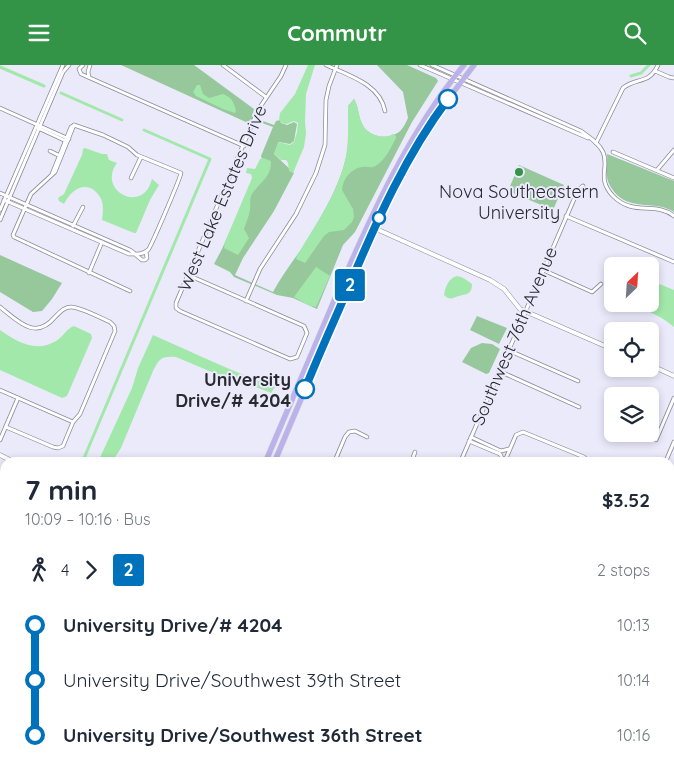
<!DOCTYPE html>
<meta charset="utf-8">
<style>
body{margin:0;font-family:Quicksand,sans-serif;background:#f2f2f3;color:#1f2937;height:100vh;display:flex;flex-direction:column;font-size:19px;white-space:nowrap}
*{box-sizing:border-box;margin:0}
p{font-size:16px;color:#747a83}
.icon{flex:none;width:28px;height:28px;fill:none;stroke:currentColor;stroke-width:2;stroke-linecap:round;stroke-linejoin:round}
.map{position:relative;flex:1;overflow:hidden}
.panel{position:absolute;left:0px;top:392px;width:675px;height:316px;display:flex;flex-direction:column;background:#fff;border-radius:15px 15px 0 0;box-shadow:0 2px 8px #0003}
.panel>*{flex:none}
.badge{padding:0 10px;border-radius:4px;font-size:18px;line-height:32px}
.needle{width:32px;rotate:25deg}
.buttons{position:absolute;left:604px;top:192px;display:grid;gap:10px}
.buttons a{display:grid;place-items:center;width:55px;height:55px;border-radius:8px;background:#fff;box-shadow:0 2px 8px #0003;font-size:25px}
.map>.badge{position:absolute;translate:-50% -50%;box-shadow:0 0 0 2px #fff}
.legs{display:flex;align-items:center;gap:8px;height:55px;padding:0 25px;font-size:16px}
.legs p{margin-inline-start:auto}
.overview{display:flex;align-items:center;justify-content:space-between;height:85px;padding:0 25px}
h1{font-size:28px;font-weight:800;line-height:38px}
ul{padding:0 25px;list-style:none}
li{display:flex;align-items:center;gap:18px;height:55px;font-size:19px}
li i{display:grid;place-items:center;width:8px;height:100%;margin:0 6px;background:currentColor}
li i::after{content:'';width:12px;height:12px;margin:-6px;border:4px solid;border-radius:50%;background:#fff}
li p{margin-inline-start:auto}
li:first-child i{background:linear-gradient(#0000 50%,currentColor 0)}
li:last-child i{background:linear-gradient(currentColor 50%,#0000 0)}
header{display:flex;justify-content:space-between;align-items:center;height:65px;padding:0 25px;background:#339346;color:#fff;font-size:22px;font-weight:800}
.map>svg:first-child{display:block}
.green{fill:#96c89b}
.water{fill:#a3e8ab}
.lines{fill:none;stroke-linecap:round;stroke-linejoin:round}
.canal{stroke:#a3e8ab;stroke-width:3}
.minor-casing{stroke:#8c8a9a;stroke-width:4.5}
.tertiary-casing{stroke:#8c8a9a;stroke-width:5}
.primary-casing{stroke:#d0d0d1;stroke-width:6}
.minor{stroke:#fff;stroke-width:3}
.tertiary{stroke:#fff;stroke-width:4}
.primary{stroke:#bbb2eb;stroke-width:5}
.line-1-casing{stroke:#fff;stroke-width:11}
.line-1{stroke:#0072bc;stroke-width:8}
.stop-1-dot{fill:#fff;stroke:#0072bc;stroke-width:2.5}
.poi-dot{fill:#339346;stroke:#ebeafb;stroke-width:2}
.labels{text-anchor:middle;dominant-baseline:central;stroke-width:4;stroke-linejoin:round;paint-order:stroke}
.poi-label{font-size:18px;fill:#2a2930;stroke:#ebeafb}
.street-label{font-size:18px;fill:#2a2930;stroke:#ebeafb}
.stop-label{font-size:18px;font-weight:bold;fill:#2a2930;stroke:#ebeafb;text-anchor:end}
</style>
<header><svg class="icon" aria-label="menu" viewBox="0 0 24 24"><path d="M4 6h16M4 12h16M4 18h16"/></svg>Commutr<svg class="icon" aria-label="search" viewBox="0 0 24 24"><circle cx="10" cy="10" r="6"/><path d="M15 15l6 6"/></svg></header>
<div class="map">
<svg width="674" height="708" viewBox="0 0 674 708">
<rect width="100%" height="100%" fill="#ebeafb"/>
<g class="green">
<path d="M121,0H194L254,44L252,52L274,60L276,56L280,55L281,58L287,60L294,57L297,59L294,76L290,79L279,77L274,89L294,108L274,146L243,193L235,210L273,227C282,210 294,195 304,180C324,148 347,110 349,72C349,61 348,51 348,41L354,34C359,42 358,53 363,61C371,73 388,75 399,67C403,64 406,57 408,53L403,27L377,0H407L436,13L438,16L412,57L355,167L343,180L317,244L293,233L277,230L234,212L230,207L214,199L222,184L262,94L261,91L273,62L251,54L248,58Z"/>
<path d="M607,89L674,116V147C656,135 633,146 616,129C612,124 608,119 607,112C605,105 608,97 607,89Z"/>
<path d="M519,100L564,120L553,145L508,126Z"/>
<path d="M0,190L62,218L52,234L42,246L33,247L0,227Z"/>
<path d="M477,251L507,263L499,279L470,265Z"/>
<path d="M482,278L492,279L500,284L489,308L486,309L462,297L471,283Z"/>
</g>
<g class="water">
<path d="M308,0H315L306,29L305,56L306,69L304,82L293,108L289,106L288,98L286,95H281L274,89L278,77L290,80L294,77L297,67L298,58L294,56C287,59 284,61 279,55L280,48L295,29Z"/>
<path d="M197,20H200L203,29L209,33L223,29C232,33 234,37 236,46L235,48L223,44L196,31L193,27Z"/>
<path d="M354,34C359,42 358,50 362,58C366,70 383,75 393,69L396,71V73C391,82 386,94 377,100C372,104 368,101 362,102C350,104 343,114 342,125L353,144L354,152L352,157L344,165L329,167L324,171L305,198L296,194L297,191C315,160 339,127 346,91C349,74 348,58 348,41Z"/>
<path d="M85,83L102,89H107L109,95L117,98C99,122 132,144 147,125C149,123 151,117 152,114L159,120L150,135L136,168H134L102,155C103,148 104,138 100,132C88,113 71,124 64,139L59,136L58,133L64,129L82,90L83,84Z"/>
<path d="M263,93L271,96C272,112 259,118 252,129C249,134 251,140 250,145C249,151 246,158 244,164L249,173L238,190L224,183L225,177L252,113L251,109L246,108L247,103L255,104L260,94Z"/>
<path d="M316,202L330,211L316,242L308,240L294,232Z"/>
<path d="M457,211C463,212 467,215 472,219C472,230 466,229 459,231C452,233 450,236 444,230C445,222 449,213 457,211Z"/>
<path d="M650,215L674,225V262C662,251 648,247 635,239H650Z"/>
<path d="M74,261L91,269L92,273L67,331L62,333L0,305V265C17,277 36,288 56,276C63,272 67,263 74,261Z"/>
<path d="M153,270C194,288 233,307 275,322L271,328L256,322H247L176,292C161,291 160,293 153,306L121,383L112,397H98L132,323L138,303Z"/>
</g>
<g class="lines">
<g class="canal">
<path d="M0,2L44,21"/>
<path d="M631,11L641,8L649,0"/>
<path d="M61,28L122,55"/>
<path d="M82,398L210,94L144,65"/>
<path d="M0,406L5,409"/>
<path d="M0,579L5,568"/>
<path d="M670,703L674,705"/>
<path d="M298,704L308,708"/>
<path d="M329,708L331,704"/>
</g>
<defs>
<g id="minor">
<path d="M83,0L79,4L81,9L244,81"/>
<path d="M223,0L266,32"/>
<path d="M326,0C348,10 380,19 385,46"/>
<path d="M420,0L588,73"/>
<path d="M432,0L581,66C589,72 599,78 603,87C610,102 596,113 613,131C634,152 655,136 674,151"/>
<path d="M655,6L669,12L674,13"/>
<path d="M89,12L88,7L90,0"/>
<path d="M0,43L69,74"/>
<path d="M74,60L55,107L31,129L13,170L14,172L130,226"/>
<path d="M38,63L66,76"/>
<path d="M596,78L623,23C636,12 649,20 658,0"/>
<path d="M50,86L60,91"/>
<path d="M613,87L674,113"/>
<path d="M657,105L674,85"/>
<path d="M52,109L71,62L74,61"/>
<path d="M131,113L141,92"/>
<path d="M0,128L130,185L134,188"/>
<path d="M4,135L129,189C136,189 142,190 148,185C151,182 180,114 181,108L137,90L128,82L103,70L74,60"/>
<path d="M0,145L63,0"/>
<path d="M566,151L674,197"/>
<path d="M0,155L63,7L69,0"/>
<path d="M73,161L83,142"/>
<path d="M136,190L142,195H145L147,193L146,187"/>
<path d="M543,205L592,227L601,219"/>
<path d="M89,208L102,177"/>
<path d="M188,210L304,261L307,268L297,292L290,294L180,246L176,243V238L258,45L281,11L286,0"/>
<path d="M246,236L260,204L296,149L316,108L325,80L326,35L329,21L337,0"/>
<path d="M0,242C18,256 35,276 55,252C60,247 64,242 71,242C80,242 101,253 110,257L114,261L115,266L80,349L73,357L63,381L58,383L53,382L6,362"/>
<path d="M508,285L578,316"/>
<path d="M499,306L579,342"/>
<path d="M0,325L73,357"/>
<path d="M471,372L501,386L509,384"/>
<path d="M0,375L18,333"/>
<path d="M656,375L674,333"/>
<path d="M469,376L500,389L504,397"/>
<path d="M334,398L345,372L349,367L355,366L367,372"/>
<path d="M411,398L415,387"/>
<path d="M460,398L578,125L583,121"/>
<path d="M504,398L516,370L523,367L584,392L590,398"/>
<path d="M665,398L674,377"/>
<path d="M670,418L674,419"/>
<path d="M0,490L5,492"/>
<path d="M670,506L674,501"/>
<path d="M0,539L5,528"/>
<path d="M0,561L5,563"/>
<path d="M0,590L5,578"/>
<path d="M73,704L83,708"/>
<path d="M480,704L490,708"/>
<path d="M563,704L573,708"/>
<path d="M184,708L186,704"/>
<path d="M392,708L394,704"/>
<path d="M521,708L522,704"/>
</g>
<g id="tertiary">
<path d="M372,162L490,215L504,224L520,244L612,284"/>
<path d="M650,300L674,311"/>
<path d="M0,390L16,398"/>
<path d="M670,686L674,687"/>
<path d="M324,708L326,704"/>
</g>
<g id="primary">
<path d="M265,398C289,341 313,285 337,229C372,149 408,68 464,0"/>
<path d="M274,398L374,162L401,109L437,49L474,0"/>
<path d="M0,424L5,426"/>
<path d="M0,432L5,435"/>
<path d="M622,704L632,708"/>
<path d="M640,704L650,708"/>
<path d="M131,708L133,704"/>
<path d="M136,708L138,704"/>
<path d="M140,708L142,704"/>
</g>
</defs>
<use href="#minor" class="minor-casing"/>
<use href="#tertiary" class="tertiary-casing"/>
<use href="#primary" class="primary-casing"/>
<use href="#minor" class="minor"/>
<use href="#tertiary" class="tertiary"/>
<use href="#primary" class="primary"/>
</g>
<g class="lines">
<defs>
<path id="line-1" d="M305,324C319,289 335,254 350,219C377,155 406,90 448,34"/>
</defs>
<use href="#line-1" class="line-1-casing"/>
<use href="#line-1" class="line-1"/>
</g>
<g class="stop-1-dot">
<circle cx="448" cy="34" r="9"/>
<circle cx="379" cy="153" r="6"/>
<circle cx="305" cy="324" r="9"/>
</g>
<circle class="poi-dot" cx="519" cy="107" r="5"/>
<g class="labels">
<g class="poi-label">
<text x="519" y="126">Nova Southeastern<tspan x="519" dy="21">University</tspan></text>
</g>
<g class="street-label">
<text transform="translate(222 133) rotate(-67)">West Lake Estates Drive</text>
<text transform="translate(514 271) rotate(-67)">Southwest 76th Avenue</text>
</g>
<g class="stop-label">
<text x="291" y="314">University<tspan x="291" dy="21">Drive/# 4204</tspan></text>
</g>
</g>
</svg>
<div class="buttons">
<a><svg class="needle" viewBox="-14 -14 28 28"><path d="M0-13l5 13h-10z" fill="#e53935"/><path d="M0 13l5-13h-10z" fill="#747a83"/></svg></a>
<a><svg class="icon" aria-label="locate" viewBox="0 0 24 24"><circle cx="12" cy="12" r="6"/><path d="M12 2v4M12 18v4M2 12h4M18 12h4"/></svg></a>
<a><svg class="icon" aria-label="layers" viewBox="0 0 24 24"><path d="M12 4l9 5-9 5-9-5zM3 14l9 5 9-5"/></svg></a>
</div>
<b class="badge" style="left:350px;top:220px;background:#0072bc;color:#fff">2</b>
<section class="panel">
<div class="overview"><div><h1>7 min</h1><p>10:09 – 10:16 · Bus</p></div><b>$3.52</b></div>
<div class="legs"><svg class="icon" aria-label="walk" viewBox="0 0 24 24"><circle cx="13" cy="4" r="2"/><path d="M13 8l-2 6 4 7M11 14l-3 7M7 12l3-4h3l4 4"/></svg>4<svg class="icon" aria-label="forward" viewBox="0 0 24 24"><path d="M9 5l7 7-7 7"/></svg><b class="badge" style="background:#0072bc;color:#fff">2</b><p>2 stops</p></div>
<ul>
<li><i style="color:#0072bc"></i><b>University Drive/# 4204</b><p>10:13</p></li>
<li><i style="color:#0072bc"></i><span>University Drive/Southwest 39th Street</span><p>10:14</p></li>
<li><i style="color:#0072bc"></i><b>University Drive/Southwest 36th Street</b><p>10:16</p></li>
</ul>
</section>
</div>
